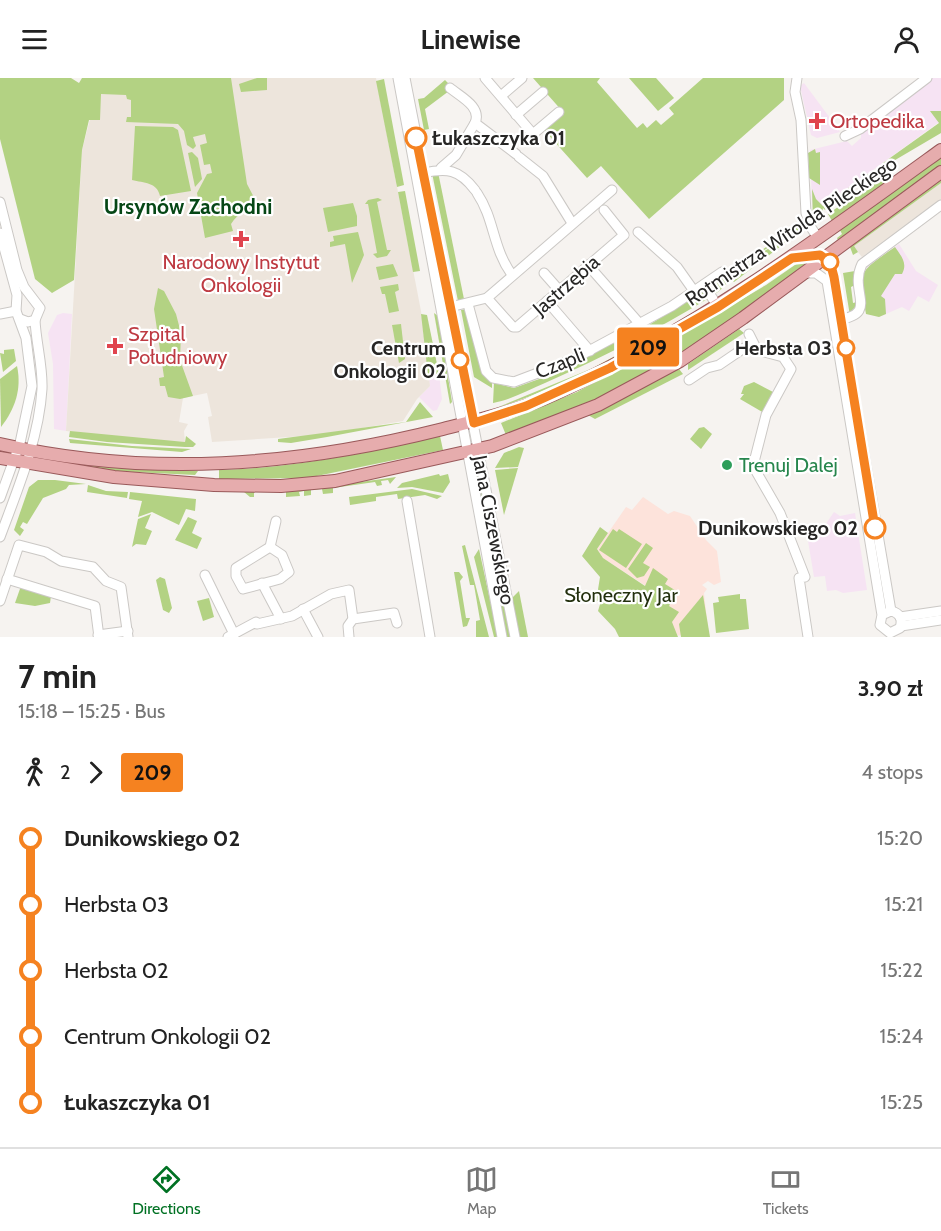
<!DOCTYPE html>
<meta charset="utf-8">
<style>
body{margin:0;font-family:Cabin,sans-serif;background:#f2f2f2;color:#222;height:100vh;display:flex;flex-direction:column;font-size:22px;white-space:nowrap}
*{box-sizing:border-box;margin:0}
p{font-size:20px;color:#767676}
.icon{flex:none;width:33px;height:33px;fill:none;stroke:currentColor;stroke-width:2;stroke-linecap:round;stroke-linejoin:round}
.map{position:relative;height:559px;overflow:hidden}
.details{display:flex;flex-direction:column;background:#fff;flex:1}
.details>*{flex:none}
.badge{padding:0 12px;border-radius:4px;font-size:21px;line-height:39px}
.map>.badge{position:absolute;translate:-50% -50%;box-shadow:0 0 0 3px #fff}
.legs{display:flex;align-items:center;gap:9px;height:66px;padding:0 18px;font-size:20px}
.legs p{margin-inline-start:auto}
.overview{display:flex;align-items:center;justify-content:space-between;height:102px;padding:0 18px}
h1{font-size:33px;font-weight:800;line-height:45px}
ul{padding:0 18px;list-style:none}
li{display:flex;align-items:center;gap:21px;height:66px;font-size:22px}
li i{display:grid;place-items:center;width:9px;height:100%;margin:0 8px;background:currentColor}
li i::after{content:'';width:15px;height:15px;margin:-8px;border:4px solid;border-radius:50%;background:#fff}
li p{margin-inline-start:auto}
li:first-child i{background:linear-gradient(#0000 50%,currentColor 0)}
li:last-child i{background:linear-gradient(currentColor 50%,#0000 0)}
header{display:flex;justify-content:space-between;align-items:center;height:78px;padding:0 18px;background:#fff;font-size:27px;font-weight:800}
.menu{display:flex;justify-content:space-around;align-items:center;height:84px;border-top:2px solid #e0e0e0;background:#fff;font-size:16px;color:#767676}
.menu a{display:grid;justify-items:center;gap:3px}
.menu .selected{color:#007123}
.map>svg:first-child{display:block}
.commercial{fill:#f6e3f3}
.built{fill:#ede5dc}
.education{fill:#fde3db}
.green{fill:#b3d283}
.lines{fill:none;stroke-linecap:round;stroke-linejoin:round}
.minor-casing{stroke:#cbc8c5;stroke-width:11}
.major-casing{stroke:#99595a;stroke-width:14}
.minor{stroke:#fff;stroke-width:9}
.major{stroke:#e6acad;stroke-width:12}
.line-1-casing{stroke:#fff;stroke-width:14}
.line-1{stroke:#f58220;stroke-width:9}
.health-dot{fill:#e0444e;stroke:#fff;stroke-width:2}
.stop-1-dot{fill:#fff;stroke:#f58220;stroke-width:3}
.leisure-dot{fill:#2e9e5b;stroke:#fff;stroke-width:2}
.labels{text-anchor:middle;dominant-baseline:central;stroke-width:4.5;stroke-linejoin:round;paint-order:stroke}
.health-label{font-size:20px;fill:#be3a42;stroke:#fff;text-anchor:start}
.stop-label{font-size:20px;font-weight:bold;fill:#272625;stroke:#fff;text-anchor:end}
.street-label{font-size:20px;fill:#272625;stroke:#fff}
.leisure-label{font-size:20px;fill:#27864d;stroke:#fff;text-anchor:start}
.park-label{font-size:20px;fill:#23300e;stroke:#fff}
.neighbourhood-label{font-size:21px;font-weight:bold;fill:#064716;stroke:#fff}
</style>
<header><svg class="icon" aria-label="menu" viewBox="0 0 24 24"><path d="M4 6h16M4 12h16M4 18h16"/></svg>Linewise<svg class="icon" aria-label="person" viewBox="0 0 24 24"><circle cx="12" cy="8" r="4"/><path d="M4 21q1-7 8-7t8 7"/></svg></header>
<div class="map">
<svg width="941" height="559" viewBox="0 0 941 559">
<rect width="100%" height="100%" fill="#f6f3f0"/>
<g class="commercial">
<path d="M931,0H941V33L932,34L939,44L815,134L812,127L810,72L847,63L852,68L861,60V56Z"/>
<path d="M804,5L833,44L840,54L817,60L811,57L800,8Z"/>
<path d="M899,166L916,193L938,207L929,224L918,218L909,233L902,229L879,239L868,236L864,191Z"/>
<path d="M63,235L72,236L66,353L54,351L53,286L48,255L57,237Z"/>
<path d="M439,296L442,321L437,332L433,333L419,319L430,308L428,297Z"/>
<path d="M834,434L840,438L855,435L867,512L843,515L836,512L827,513L825,498L814,499L807,457L823,450Z"/>
</g>
<g class="built">
<path d="M108,0H376L421,233L430,308L417,321L403,343L321,357L212,364L208,339L212,338L207,315L183,320L179,344L188,346L184,353L185,364L143,362L66,353L82,72L98,10Z"/>
<path d="M941,105V123L862,179L853,168Z"/>
</g>
<path class="education" d="M643,419L668,436L674,433L690,438L706,462L717,473L721,504L714,507L708,503L702,507L707,511L704,515L708,550L704,555L672,558L646,508L603,480L597,471L626,429L632,432Z"/>
<g class="green">
<path d="M0,0H71L79,5L82,0H231L247,106L260,131C247,133 239,134 231,146L233,153L205,160L197,115L207,96L212,95L210,86L204,87L200,67L207,65L205,56L193,59L196,68L193,71L187,67L184,53L178,46L126,44L127,39H131V22L127,21L126,17L101,16L100,42H89L82,72L74,202L52,215L35,201L0,61Z"/>
<path d="M257,0H267V12L241,14L239,6Z"/>
<path d="M533,0H600L597,4L637,50L643,45L647,50L656,42L661,47L674,36L669,30L703,0H784V22L649,141L601,88L587,100L544,52L563,34Z"/>
<path d="M629,0H656L674,20L658,33Z"/>
<path d="M384,1L404,107L397,109L376,3Z"/>
<path d="M445,2L450,7L449,13L425,31L429,51L424,52L418,21L424,20Z"/>
<path d="M930,33H941V55L885,88L883,85L939,45Z"/>
<path d="M135,48L173,49L178,52L191,113L160,118C157,104 144,105 132,102Z"/>
<path d="M815,71L816,75L820,74V107L809,100L808,75Z"/>
<path d="M192,74L198,80L202,101L195,109L188,75Z"/>
<path d="M941,80V88L838,162L837,160L842,156L840,152Z"/>
<path d="M438,94L464,221L458,223L432,95Z"/>
<path d="M871,94V97L831,125L825,132L823,130L822,136L813,144L812,111L816,121L823,128Z"/>
<path d="M885,96L887,102L885,105L832,143L828,136Z"/>
<path d="M941,102V105L854,168L858,174L853,177L850,169Z"/>
<path d="M405,113L420,193L413,194L398,114Z"/>
<path d="M378,120L382,122L377,124L387,172H391L387,178L377,180L373,176L377,175L368,126H365L368,122Z"/>
<path d="M353,125L357,138V148L328,154L323,130Z"/>
<path d="M804,142L807,148C786,162 761,170 742,189C732,198 727,208 715,216L710,209Z"/>
<path d="M358,154L364,177L352,205L345,166L330,169V164L334,163L333,158Z"/>
<path d="M794,158L734,204H733C747,185 771,165 794,158Z"/>
<path d="M895,169C901,178 908,185 902,196H895L881,218L885,221L886,236L879,239L866,236C859,191 858,195 895,169Z"/>
<path d="M815,178C764,218 714,259 657,290C609,317 558,338 506,357L501,345L577,314L690,252L766,207L805,180Z"/>
<path d="M393,186L398,198L379,202L376,189Z"/>
<path d="M855,193V207L851,209L853,225L857,224L858,231L850,238L843,195Z"/>
<path d="M398,206L399,212L395,214L399,233L389,235L385,216H382L380,209Z"/>
<path d="M158,210L164,213L176,236L181,255L180,282L193,318L180,321L168,319L165,308H160L159,300L164,299L154,231Z"/>
<path d="M703,214L709,220C657,252 601,280 545,305C528,312 511,322 493,325L494,305L514,310L542,300L639,253Z"/>
<path d="M467,231L482,294L492,304V310L474,299L461,232Z"/>
<path d="M434,235L438,238L452,324L450,326Z"/>
<path d="M421,236L427,237L439,296L428,297Z"/>
<path d="M401,246L405,281L399,285L392,247Z"/>
<path d="M670,248L671,250C615,281 558,311 496,330L593,290Z"/>
<path d="M739,251L744,255L688,292V286Z"/>
<path d="M14,271L16,283L3,294L0,275L4,276V272Z"/>
<path d="M17,288C22,311 15,331 1,349L0,301Z"/>
<path d="M679,291L683,296L595,341L588,337Z"/>
<path d="M754,304L775,315L764,335L740,321L744,316H741L744,308Z"/>
<path d="M420,324L433,339L327,359L291,365L278,364V361L406,344Z"/>
<path d="M704,349L712,356L701,371L690,361L699,350Z"/>
<path d="M70,353L185,364L186,358L196,366L193,369H185L107,364L69,359Z"/>
<path d="M440,358L443,372L307,400L219,401V392C293,390 369,375 440,358Z"/>
<path d="M69,361L132,368L191,371L182,374L70,365Z"/>
<path d="M519,369L524,370L518,389L495,390L504,375Z"/>
<path d="M47,380L198,393L195,397L113,393L47,384Z"/>
<path d="M518,390L504,437L495,392Z"/>
<path d="M478,393L511,559H506L474,394Z"/>
<path d="M439,396L440,398L448,396L450,404L443,415L412,409L397,410L402,405Z"/>
<path d="M396,399L390,406L388,402L381,403L382,407L377,408L375,404L333,410V415L323,416L322,411L311,412V417L304,418V413L299,414L300,418L286,419V414H254V419H250L244,414L303,412Z"/>
<path d="M38,402H55L86,406L69,407L66,411L43,420L27,446L23,444L20,449L24,452L20,458L14,452L29,409Z"/>
<path d="M88,407L106,413L128,414L127,420L87,414Z"/>
<path d="M412,411L442,418L437,421L425,417L398,421L397,416L376,419V423L350,427L349,419Z"/>
<path d="M130,414L196,421L195,433L186,431L179,447L152,434L138,439L142,423L129,421Z"/>
<path d="M151,436L145,450L152,453L146,467L136,466L132,469L138,441Z"/>
<path d="M188,439L197,443L192,455L202,460L197,471L175,462Z"/>
<path d="M600,449L608,455L597,471L603,480L645,508L653,490L668,501L665,506L678,514L669,528L679,534L672,544L678,559H619L615,551L598,533L601,523L599,522L596,524L600,499L582,478Z"/>
<path d="M613,451L617,454L619,451L642,466L626,490L599,472Z"/>
<path d="M646,465L653,470L643,485L650,489L644,498L637,500L628,491Z"/>
<path d="M465,467L489,559H476V543L480,542L474,507H470L462,468Z"/>
<path d="M479,471L498,559H494L474,479Z"/>
<path d="M454,494H459L463,499L460,503L466,540H470L467,548L463,549Z"/>
<path d="M160,499L165,501L172,530L169,535L163,532L156,502Z"/>
<path d="M21,508L51,518L50,525L35,528L15,525Z"/>
<path d="M519,513L528,559H519L512,520Z"/>
<path d="M740,516V521H746L749,551L716,555L713,525L719,524L718,519Z"/>
<path d="M703,517L710,559H681L679,546Z"/>
<path d="M209,520L214,539L203,543L197,523Z"/>
</g>
<g class="lines">
<defs>
<g id="minor">
<path d="M398,0L502,559"/>
<path d="M405,0L515,559"/>
<path d="M485,0L533,56L559,34"/>
<path d="M797,0L795,14L801,42L806,135L810,148L818,160"/>
<path d="M450,10C461,19 482,29 475,45L516,76"/>
<path d="M501,18L522,0"/>
<path d="M516,37L543,14"/>
<path d="M845,58L860,51L927,0"/>
<path d="M519,79L543,98L572,145"/>
<path d="M441,90L456,77L475,45"/>
<path d="M423,95C447,90 459,91 475,112"/>
<path d="M477,115C495,142 492,169 512,197"/>
<path d="M0,124L17,192L24,209L40,230L35,242L28,244L20,241"/>
<path d="M638,154L677,189L694,213"/>
<path d="M0,155L17,217L16,233L26,260L32,308L20,365L0,420"/>
<path d="M794,179C818,174 827,174 834,199L891,533"/>
<path d="M588,187L639,245"/>
<path d="M544,195L559,212"/>
<path d="M804,195H816L827,203L882,537L880,547L890,555L900,550C903,541 900,535 891,533L882,537"/>
<path d="M704,207L718,229"/>
<path d="M487,220L513,249H517L624,157L604,132"/>
<path d="M547,223L590,273"/>
<path d="M468,226L486,293L493,300L514,304L572,282L672,228L722,194"/>
<path d="M446,230L487,220L612,112"/>
<path d="M0,236L16,233"/>
<path d="M836,242C881,236 848,215 862,186L941,127"/>
<path d="M749,256L757,272L783,279L791,291L766,337L753,388L780,435L805,499L799,500L808,559"/>
<path d="M689,302L707,290L719,287L744,270L757,272"/>
<path d="M407,423L430,559"/>
<path d="M0,459C17,413 39,361 42,311C43,288 36,265 35,242"/>
<path d="M270,469L282,477L289,494L280,501L243,511L236,498V490Z"/>
<path d="M270,469L276,443"/>
<path d="M205,497L234,556"/>
<path d="M7,501L95,528L99,559"/>
<path d="M262,505L281,541"/>
<path d="M0,523L19,467L46,474L61,483L93,489L106,503L121,509L128,559"/>
<path d="M303,531L318,559"/>
<path d="M900,539L941,533"/>
<path d="M901,548L941,542"/>
<path d="M98,557L128,553"/>
<path d="M228,559L256,544L257,546L292,538L331,516L349,512L353,541"/>
<path d="M349,559L348,548L353,541L394,535L397,545"/>
</g>
<g id="major">
<path d="M0,366C149,400 296,388 443,351C481,341 518,333 555,316C695,252 817,162 941,72"/>
<path d="M0,380L114,399L214,407L281,408L335,403L492,368L598,327L680,283L743,240L941,94"/>
</g>
</defs>
<use href="#minor" class="minor-casing"/>
<use href="#major" class="major-casing"/>
<use href="#minor" class="minor"/>
<use href="#major" class="major"/>
</g>
<g class="lines">
<defs>
<path id="line-1" d="M416,60L474,345L526,328L610,290L718,229L792,180L820,177L830,184L834,199L875,450"/>
</defs>
<use href="#line-1" class="line-1-casing"/>
<use href="#line-1" class="line-1"/>
</g>
<g class="health-dot">
<path d="M814 34h6v6h6v6h-6v6h-6v-6h-6v-6h6z"/>
<path d="M238 152h6v6h6v6h-6v6h-6v-6h-6v-6h6z"/>
<path d="M112 259h6v6h6v6h-6v6h-6v-6h-6v-6h6z"/>
</g>
<g class="stop-1-dot">
<circle cx="416" cy="60" r="10"/>
<circle cx="830" cy="184" r="8"/>
<circle cx="846" cy="270" r="8"/>
<circle cx="460" cy="282" r="8"/>
<circle cx="875" cy="450" r="10"/>
</g>
<circle class="leisure-dot" cx="727" cy="387" r="6"/>
<g class="labels">
<g class="health-label">
<text x="830" y="43">Ortopedika</text>
<text x="241" y="184" text-anchor="middle">Narodowy Instytut<tspan x="241" dy="23">Onkologii</tspan></text>
<text x="128" y="256">Szpital<tspan x="128" dy="23">Południowy</tspan></text>
</g>
<g class="stop-label">
<text x="432" y="60" text-anchor="start">Łukaszczyka 01</text>
<text x="446" y="270">Centrum<tspan x="446" dy="23">Onkologii 02</tspan></text>
<text x="832" y="270">Herbsta 03</text>
<text x="858" y="450">Dunikowskiego 02</text>
</g>
<g class="street-label">
<text transform="translate(791 153) rotate(-34)">Rotmistrza Witolda Pileckiego</text>
<text transform="translate(566 207) rotate(-41)">Jastrzębia</text>
<text transform="translate(560 285) rotate(-22)">Czapli</text>
<text transform="translate(494 452) rotate(79)">Jana Ciszewskiego</text>
</g>
<g class="leisure-label">
<text x="739" y="387">Trenuj Dalej</text>
</g>
<g class="park-label">
<text x="621" y="517">Słoneczny Jar</text>
</g>
<g class="neighbourhood-label">
<text x="188" y="128">Ursynów Zachodni</text>
</g>
</g>
</svg>
<b class="badge" style="left:648px;top:269px;background:#f58220;color:#111">209</b>
</div>
<section class="details">
<div class="overview"><div><h1>7 min</h1><p>15:18 – 15:25 · Bus</p></div><b>3.90 zł</b></div>
<div class="legs"><svg class="icon" aria-label="walk" viewBox="0 0 24 24"><circle cx="13" cy="4" r="2"/><path d="M13 8l-2 6 4 7M11 14l-3 7M7 12l3-4h3l4 4"/></svg>2<svg class="icon" aria-label="forward" viewBox="0 0 24 24"><path d="M9 5l7 7-7 7"/></svg><b class="badge" style="background:#f58220;color:#111">209</b><p>4 stops</p></div>
<ul>
<li><i style="color:#f58220"></i><b>Dunikowskiego 02</b><p>15:20</p></li>
<li><i style="color:#f58220"></i><span>Herbsta 03</span><p>15:21</p></li>
<li><i style="color:#f58220"></i><span>Herbsta 02</span><p>15:22</p></li>
<li><i style="color:#f58220"></i><span>Centrum Onkologii 02</span><p>15:24</p></li>
<li><i style="color:#f58220"></i><b>Łukaszczyka 01</b><p>15:25</p></li>
</ul>
</section>
<nav class="menu">
<a class="selected"><svg class="icon" aria-label="directions" viewBox="0 0 24 24"><path d="M12 3l9 9-9 9-9-9zM9 14v-3h6M13 9l2 2-2 2"/></svg>Directions</a>
<a><svg class="icon" aria-label="map" viewBox="0 0 24 24"><path d="M3 6l6-2 6 2 6-2v14l-6 2-6-2-6 2zM9 4v14M15 6v14"/></svg>Map</a>
<a><svg class="icon" aria-label="tickets" viewBox="0 0 24 24"><path d="M3 7h18v10H3zM15 7v10"/></svg>Tickets</a>
</nav>
